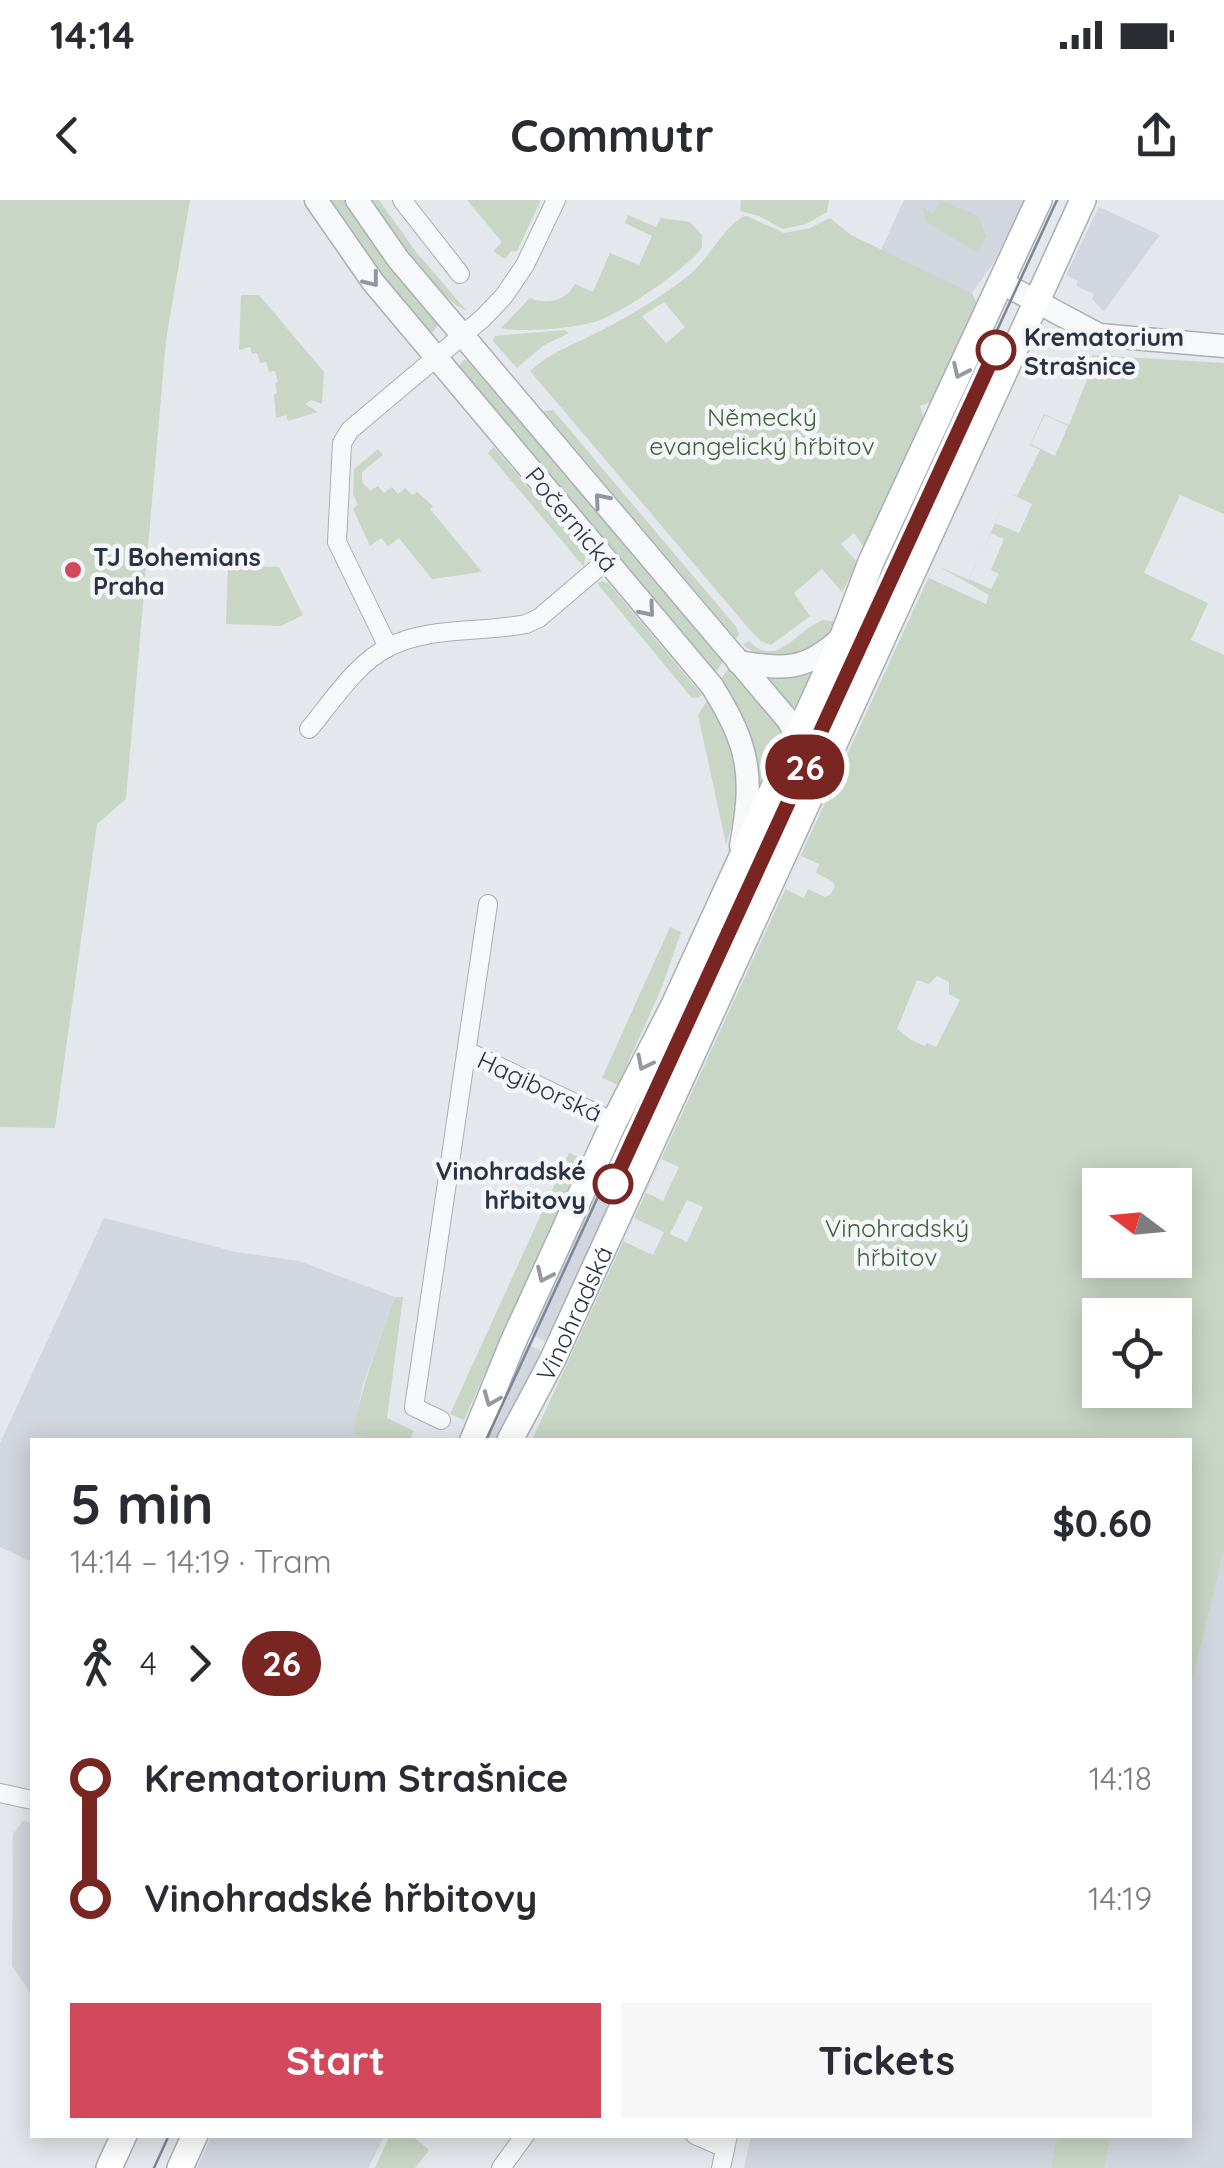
<!DOCTYPE html>
<meta charset="utf-8">
<style>
body{margin:0;font-family:Quicksand,sans-serif;background:#f7f7f7;color:#2b2b33;height:100vh;display:flex;flex-direction:column;font-size:38px;white-space:nowrap}
*{box-sizing:border-box;margin:0}
p{font-size:32px;color:#7c7c81}
.icon{flex:none;width:55px;height:55px;fill:none;stroke:currentColor;stroke-width:2;stroke-linecap:round;stroke-linejoin:round}
.map{position:relative;flex:1;overflow:hidden}
.panel{position:absolute;left:30px;top:1238px;width:1162px;height:700px;display:flex;flex-direction:column;background:#fff;border-radius:0px;box-shadow:0 5px 25px #0003}
.panel>*{flex:none}
.badge{padding:0 20px;border-radius:32px;font-size:35px;line-height:65px}
.needle{width:65px;rotate:286deg}
.tools{position:absolute;left:1082px;top:968px;display:grid;gap:20px}
.tools a{display:grid;place-items:center;width:110px;height:110px;border-radius:0px;background:#fff;box-shadow:0 5px 25px #0003;font-size:50px}
.map>.badge{position:absolute;translate:-50% -50%;box-shadow:0 0 0 5px #fff}
.legs{display:flex;align-items:center;gap:15px;height:110px;padding:0 40px;font-size:32px}
.legs p{margin-inline-start:auto}
.summary{display:flex;align-items:center;justify-content:space-between;height:170px;padding:0 40px}
h1{font-size:55px;font-weight:700;line-height:75px}
.cta{display:flex;gap:20px;margin-top:auto;padding:20px 40px}
.cta a{flex:1;height:115px;border-radius:0px;background:#d1495b;color:#fff;font-size:40px;font-weight:700;line-height:115px;text-align:center}
.cta a+a{background:#f7f7f7;color:#2b2b33}
ul{padding:0 40px;list-style:none}
li{display:flex;align-items:center;gap:35px;height:120px;font-size:38px}
li i{display:grid;place-items:center;width:15px;height:100%;margin:0 12px;background:currentColor}
li i::after{content:'';width:25px;height:25px;margin:-12px;border:8px solid;border-radius:50%;background:#fff}
li p{margin-inline-start:auto}
li:first-child i{background:linear-gradient(#0000 50%,currentColor 0)}
li:last-child i{background:linear-gradient(currentColor 50%,#0000 0)}
.status{display:flex;justify-content:space-between;align-items:center;height:70px;padding:0 50px;background:#fff;direction:ltr}
.status svg{height:28px;fill:currentColor}
header{display:flex;justify-content:space-between;align-items:center;height:130px;padding:0 40px;background:#fff;font-size:45px;font-weight:700}
.map>svg:first-child{display:block}
.built{fill:#d2d6de}
.green{fill:#c9d6c5;fill-rule:evenodd}
.lines{fill:none;stroke-linecap:round;stroke-linejoin:round}
.minor-casing{stroke:#a9aeb7;stroke-width:20}
.tertiary-casing{stroke:#a9aeb7;stroke-width:25}
.secondary-casing{stroke:#a9aeb7;stroke-width:28}
.minor{stroke:#f7f8fa;stroke-width:18}
.tertiary{stroke:#f7f8fa;stroke-width:22}
.secondary{stroke:#fff;stroke-width:25}
.tram{stroke:#7d8696;stroke-width:2.5}
.oneway{stroke:#9196a0}
.oneway2{stroke:#959aa2}
.line-1-casing{stroke:#fff;stroke-width:22}
.line-1{stroke:#792522;stroke-width:15}
.stop-1-dot{fill:#fff;stroke:#792522;stroke-width:5}
.poi-dot{fill:#d1495b;stroke:#f4f6f9;stroke-width:4}
.labels{text-anchor:middle;dominant-baseline:central;stroke-width:9;stroke-linejoin:round;paint-order:stroke}
.stop-label{font-size:25px;font-weight:bold;fill:#2b3445;stroke:#f4f6f9;text-anchor:start}
.park-label{font-size:25px;fill:#3f6138;stroke:#f4f6f9}
.street-label{font-size:25px;fill:#2b3445;stroke:#f4f6f9}
.poi-label{font-size:25px;font-weight:bold;fill:#2b3445;stroke:#f4f6f9;text-anchor:start}
</style>
<div class="status"><b>14:14</b><svg viewBox="0 0 49 12"><path d="M0 12V9h3v3zM5 12V6h3v6zM10 12V3h3v9zM15 12V0h3v12zM26 1h20v11H26zM47 4h2v5h-2z"/></svg></div>
<header><svg class="icon" aria-label="back" viewBox="0 0 24 24"><path d="M15 5l-7 7 7 7"/></svg>Commutr<svg class="icon" aria-label="share" viewBox="0 0 24 24"><path d="M12 15V3M7 8l5-5 5 5M5 13v7h14v-7"/></svg></header>
<div class="map">
<svg width="1224" height="1968" viewBox="0 0 1224 1968">
<rect width="100%" height="100%" fill="#e4e7ec"/>
<g class="built">
<path d="M904,0H1028L1005,46L972,93L881,50Z"/>
<path d="M1099,7L1160,35L1104,111L1092,99L1094,94L1076,86L1078,81L1066,75Z"/>
<path d="M990,138L1003,144L932,298L919,292Z"/>
<path d="M909,305L930,315L820,547L812,524Z"/>
<path d="M790,570L798,596L654,914H651L634,905Z"/>
<path d="M610,957L626,965L547,1142L530,1134Z"/>
<path d="M104,1018L236,1052L299,1061L395,1097L363,1184L353,1234L372,1240H32V1362L0,1347V1243Z"/>
<path d="M525,1143L542,1151L538,1159L544,1162L501,1240H481Z"/>
<path d="M1224,1351V1968H744L751,1935H1190V1491Z"/>
<path d="M23,1621L32,1623V1795L12,1766L13,1634Z"/>
<path d="M212,1935H385L368,1968H197Z"/>
</g>
<g class="green">
<path d="M0,0H190L166,140L126,599L97,624L55,928L0,927Z"/>
<path d="M323,0H350L439,123L433,132L423,130Z"/>
<path d="M372,0H379L416,52L466,110C442,104 388,24 372,0Z"/>
<path d="M467,0H541L517,51H511L505,59L493,51L502,42Z"/>
<path d="M741,0H829L827,12L806,24L783,29L759,16L740,11Z"/>
<path d="M940,0L978,16L986,36L978,53L926,22L923,8L934,13Z"/>
<path d="M628,15L656,27L661,18L690,22L702,35V48C686,69 620,115 594,122C573,128 521,133 501,128L530,98C547,105 566,101 575,84L593,92L610,53L639,65L652,36L625,23Z"/>
<path d="M747,16L784,33L810,28L830,18L851,35L972,93L977,104L932,201L920,206L924,219L865,348L854,333L841,344L858,363L842,392L822,369L794,393L810,416L771,445L761,441L750,430L530,171C552,151 578,143 604,129C633,114 663,96 689,75C709,60 728,19 747,16ZM664,102L685,127L666,143L642,116Z"/>
<path d="M241,95H259L324,172L322,204L311,200L305,204L318,212L288,221L286,215L276,218L274,195L277,193L275,183L278,182L275,171L269,172L266,162L260,163L257,153L252,154L250,147L239,150Z"/>
<path d="M564,130L569,133L544,145L517,168L493,141L495,136Z"/>
<path d="M1092,155L1224,163V314L1180,295L1144,373L1208,403L1191,440L1224,455V1351L1190,1491V1240H532L932,370L929,378L986,404L989,395L940,367L969,380L1009,293L1017,296L1040,250L1030,245L1044,214L1069,225L1093,165ZM1045,215L1068,226L1055,256L1031,244ZM1009,293L1032,304L1019,333L995,323ZM991,333L1004,339L991,370L999,374L991,389L969,379ZM801,656L819,664L816,673L832,681L835,686L830,695L825,697L808,689L804,698L785,689ZM937,776L949,782V794L960,800L936,847L927,843L925,846L911,840L897,829L917,780L929,784ZM661,959L679,967L663,1001L645,992ZM1175,985V1060H1100V985ZM687,1000L703,1007L687,1042L670,1034ZM634,1018L664,1032L653,1055L623,1041ZM1175,1115V1190H1100V1115Z"/>
<path d="M463,160H471L726,456L713,477L459,167Z"/>
<path d="M553,210L737,428L739,434L736,439L543,211Z"/>
<path d="M494,247L585,355L584,367L488,253Z"/>
<path d="M378,249L383,255L362,272V282L370,291L378,286L384,293L392,287L398,294L405,288L412,295L417,292L433,306L430,309L482,372L432,379L399,338L388,346L381,338L370,346L353,309L358,305L353,294L354,269Z"/>
<path d="M228,366L279,367L303,415L281,426L226,424Z"/>
<path d="M603,381L609,384L702,495L698,498L691,497L597,383Z"/>
<path d="M823,420L838,422C818,454 776,470 743,445L749,441C777,470 796,430 823,420Z"/>
<path d="M732,463L786,533L760,583L757,582L717,485Z"/>
<path d="M810,471L813,473L798,506L793,507L766,478Z"/>
<path d="M707,501C735,548 746,592 726,644L698,515Z"/>
<path d="M670,727L681,732L662,787L618,885L602,878Z"/>
<path d="M569,953L583,959L464,1220L450,1214Z"/>
<path d="M395,1097H403L387,1218L414,1231L409,1240H372L353,1234C361,1186 379,1142 395,1097Z"/>
<path d="M390,1935H411L429,1950L415,1968H375Z"/>
<path d="M1058,1935H1111L1104,1968H1051Z"/>
</g>
<g class="lines">
<defs>
<g id="minor">
<path d="M402,0L460,74"/>
<path d="M388,447L337,342L342,243L350,230L483,118L504,96L525,65L556,0"/>
<path d="M309,529C332,502 356,463 389,447C429,426 483,433 526,424L539,418L606,361"/>
<path d="M467,851L614,922"/>
<path d="M441,1220L414,1207L488,704"/>
<path d="M0,1593L32,1600"/>
<path d="M695,1935L725,1948"/>
<path d="M501,1968L525,1935"/>
<path d="M721,1968L728,1935"/>
</g>
<g id="tertiary">
<path d="M316,0L373,82L712,486C750,547 754,576 741,646"/>
<path d="M357,0L398,59L788,520L809,558L816,583"/>
<path d="M1000,82L1099,135L1224,146"/>
<path d="M738,462C784,469 805,472 841,438"/>
</g>
<g id="secondary">
<path d="M473,1240L513,1142L614,922L674,805L843,436L871,362L1039,0"/>
<path id="s1" d="M510,1240L552,1161L1083,0"/>
<path d="M109,1968L124,1935"/>
<path d="M180,1968L195,1935"/>
</g>
</defs>
<use href="#minor" class="minor-casing"/>
<use href="#tertiary" class="tertiary-casing"/>
<use href="#secondary" class="secondary-casing"/>
<use href="#minor" class="minor"/>
<use href="#tertiary" class="tertiary"/>
<use href="#secondary" class="secondary"/>
<g class="tram">
<path d="M486,1240L1057,0"/>
<path d="M154,1968L169,1935"/>
</g>
</g>
<defs><path id="oneway-chevron" d="M-2-3.5L2.5 0L-2 3.5" fill="none" stroke-width="1.6" stroke-linecap="round" stroke-linejoin="round" transform="scale(2.5)"/></defs>
<g class="oneway">
<use href="#oneway-chevron" transform="translate(372 80) rotate(52)"/>
<use href="#oneway-chevron" transform="translate(601 300) rotate(-130)"/>
<use href="#oneway-chevron" transform="translate(648 410) rotate(50)"/>
</g>
<g class="oneway2">
<use href="#oneway-chevron" transform="translate(960 171) rotate(115)"/>
<use href="#oneway-chevron" transform="translate(644 863) rotate(117)"/>
<use href="#oneway-chevron" transform="translate(544 1075) rotate(115)"/>
<use href="#oneway-chevron" transform="translate(491 1199) rotate(112)"/>
</g>
<g class="lines">
<defs>
<path id="line-1" d="M613,984L996,150"/>
</defs>
<use href="#line-1" class="line-1-casing"/>
<use href="#line-1" class="line-1"/>
</g>
<g class="stop-1-dot">
<circle cx="996" cy="150" r="18"/>
<circle cx="613" cy="984" r="18"/>
</g>
<circle class="poi-dot" cx="73" cy="370" r="10"/>
<g class="labels">
<g class="stop-label">
<text x="1024" y="136">Krematorium<tspan x="1024" dy="29">Strašnice</tspan></text>
<text x="586" y="970" text-anchor="end">Vinohradské<tspan x="586" dy="29">hřbitovy</tspan></text>
</g>
<g class="park-label">
<text x="762" y="216">Německý<tspan x="762" dy="29">evangelický hřbitov</tspan></text>
<text x="897" y="1027">Vinohradský<tspan x="897" dy="29">hřbitov</tspan></text>
</g>
<g class="street-label">
<text transform="translate(572 319) rotate(50)">Počernická</text>
<text transform="translate(540 886) rotate(25)">Hagiborská</text>
<text stroke="none"><textPath href="#s1" startOffset="142">Vinohradská</textPath></text>
</g>
<g class="poi-label">
<text x="93" y="356">TJ Bohemians<tspan x="93" dy="29">Praha</tspan></text>
</g>
</g>
</svg>
<div class="tools">
<a><svg class="needle" viewBox="-14 -14 28 28"><path d="M0-13l5 13h-10z" fill="#e53935"/><path d="M0 13l5-13h-10z" fill="#7c7c81"/></svg></a>
<a><svg class="icon" aria-label="locate" viewBox="0 0 24 24"><circle cx="12" cy="12" r="6"/><path d="M12 2v4M12 18v4M2 12h4M18 12h4"/></svg></a>
</div>
<b class="badge" style="left:805px;top:567px;background:#792522;color:#fff">26</b>
<section class="panel">
<div class="summary"><div><h1>5 min</h1><p>14:14 – 14:19 · Tram</p></div><b>$0.60</b></div>
<div class="legs"><svg class="icon" aria-label="walk" viewBox="0 0 24 24"><circle cx="13" cy="4" r="2"/><path d="M13 8l-2 6 4 7M11 14l-3 7M7 12l3-4h3l4 4"/></svg>4<svg class="icon" aria-label="forward" viewBox="0 0 24 24"><path d="M9 5l7 7-7 7"/></svg><b class="badge" style="background:#792522;color:#fff">26</b></div>
<ul>
<li><i style="color:#792522"></i><b>Krematorium Strašnice</b><p>14:18</p></li>
<li><i style="color:#792522"></i><b>Vinohradské hřbitovy</b><p>14:19</p></li>
</ul>
<div class="cta"><a>Start</a><a>Tickets</a></div>
</section>
</div>
